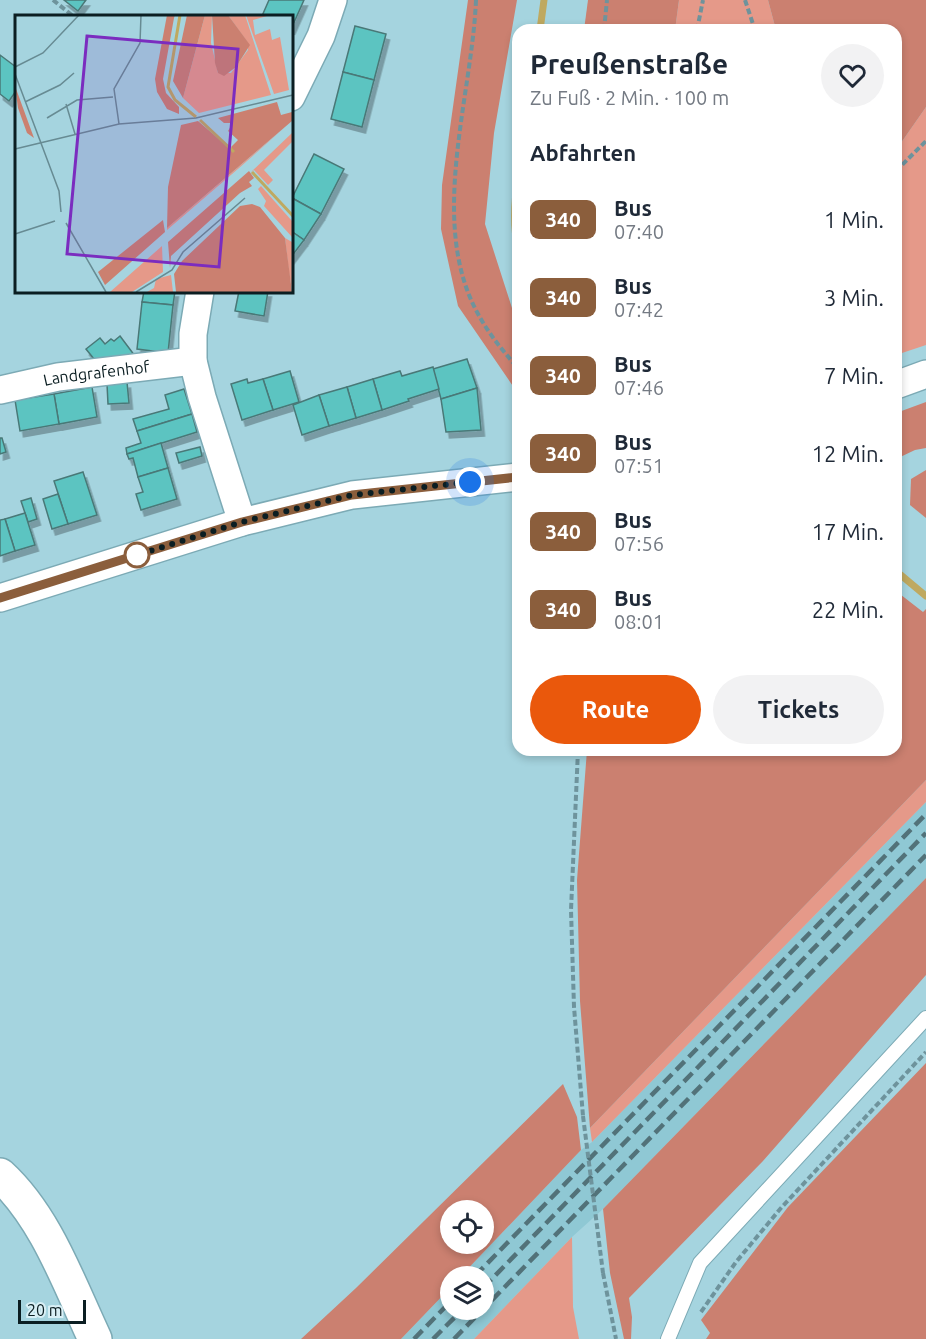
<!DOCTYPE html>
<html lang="de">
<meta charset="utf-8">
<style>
body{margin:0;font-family:Ubuntu,sans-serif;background:#f2f2f3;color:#1f2937;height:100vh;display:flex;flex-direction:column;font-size:22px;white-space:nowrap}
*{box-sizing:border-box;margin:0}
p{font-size:20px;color:#747a83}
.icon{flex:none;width:33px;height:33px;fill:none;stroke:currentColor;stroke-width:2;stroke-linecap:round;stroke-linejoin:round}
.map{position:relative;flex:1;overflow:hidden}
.panel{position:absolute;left:512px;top:24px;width:390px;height:732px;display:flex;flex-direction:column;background:#fff;border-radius:18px;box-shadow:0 3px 9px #0003}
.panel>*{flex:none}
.badge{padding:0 12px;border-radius:9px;font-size:21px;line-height:39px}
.fabs{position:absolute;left:440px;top:1200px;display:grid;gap:12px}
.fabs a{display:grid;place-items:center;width:54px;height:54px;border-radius:50%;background:#fff;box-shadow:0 3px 9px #0003;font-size:30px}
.scale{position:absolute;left:18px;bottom:15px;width:68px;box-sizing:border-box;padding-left:6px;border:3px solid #0b1e22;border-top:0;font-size:16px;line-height:21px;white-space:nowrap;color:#0b1e22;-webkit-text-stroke:4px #d9f0f6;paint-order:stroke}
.you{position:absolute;width:30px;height:30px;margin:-15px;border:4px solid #fff;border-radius:50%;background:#1a73e8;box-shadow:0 0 0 9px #1a73e833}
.map>.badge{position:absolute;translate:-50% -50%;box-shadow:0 0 0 3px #fff}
h2{padding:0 18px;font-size:22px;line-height:54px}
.round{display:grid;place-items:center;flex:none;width:63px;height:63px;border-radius:32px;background:#f2f2f3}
.summary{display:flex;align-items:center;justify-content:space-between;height:102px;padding:0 18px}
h1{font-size:28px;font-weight:700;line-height:45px}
.cta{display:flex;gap:12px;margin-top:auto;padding:12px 18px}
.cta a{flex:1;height:69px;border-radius:36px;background:#ea580c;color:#fff;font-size:24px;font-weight:700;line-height:69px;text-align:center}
.cta a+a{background:#f2f2f3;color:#1f2937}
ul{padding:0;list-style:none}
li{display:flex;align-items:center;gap:18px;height:78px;padding:0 18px}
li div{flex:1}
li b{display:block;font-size:22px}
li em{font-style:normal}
li .badge{min-width:66px;font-weight:700;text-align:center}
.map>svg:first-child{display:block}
.built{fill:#8fc8d4}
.green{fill:#e59989}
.forest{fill:#cb8070;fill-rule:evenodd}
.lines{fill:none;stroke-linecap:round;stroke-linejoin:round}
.stream{stroke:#bfa960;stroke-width:7}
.building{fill:#5cc4c1;stroke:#497877;stroke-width:1.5;filter:url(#shadow)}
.service-casing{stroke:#7caab5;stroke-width:16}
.minor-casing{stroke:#7caab5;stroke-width:30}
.tertiary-casing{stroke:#7caab5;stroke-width:36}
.path{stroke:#6e939c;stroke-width:4;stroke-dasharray:6 3;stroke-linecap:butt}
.service{stroke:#fff;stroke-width:14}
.minor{stroke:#fff;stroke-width:27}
.tertiary{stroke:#fff;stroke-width:33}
.rail{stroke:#527279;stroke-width:4.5;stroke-dasharray:12 6;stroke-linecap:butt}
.path-bridge{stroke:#6e939c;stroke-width:4;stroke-dasharray:6 3;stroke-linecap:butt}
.line-casing{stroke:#fff;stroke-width:14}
.line{stroke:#8b5e3c;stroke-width:9}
.walk{stroke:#0b1e22;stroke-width:6;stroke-dasharray:0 10.8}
.stop-dot{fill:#fff;stroke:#8b5e3c;stroke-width:3}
.labels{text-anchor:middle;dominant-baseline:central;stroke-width:4.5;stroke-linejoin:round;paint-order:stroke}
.street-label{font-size:16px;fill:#0b1e22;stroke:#d9f0f6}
.inset-river{fill:none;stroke:#bfa960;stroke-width:3}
.inset-road{fill:none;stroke:#678b93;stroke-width:1.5}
.view{fill:#7b2cbf;fill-opacity:0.15;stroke:#7b2cbf;stroke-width:3}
.inset-edge{fill:none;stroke:#0b1e22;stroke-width:3}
</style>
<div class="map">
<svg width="926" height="1339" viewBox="0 0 926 1339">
<defs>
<filter id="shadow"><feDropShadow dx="3.5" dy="6" stdDeviation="0" flood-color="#0004"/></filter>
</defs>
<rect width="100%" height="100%" fill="#a5d4df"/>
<path class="built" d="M926,802V878L603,1209L572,1237L474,1339H401L450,1288V1310H483V1276H461L581,1150L592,1142Z"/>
<g class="green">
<path d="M679,0H768L776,30H675Z"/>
<path d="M926,107V345L896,355V150Z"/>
<path d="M926,780V802L592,1142L590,1128Z"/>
<path d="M572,1237L573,1307L579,1339H474Z"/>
</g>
<g class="forest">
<path d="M468,0H517L494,133L485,224L512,308L517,314V392L458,306L441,229L442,185Z"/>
<path d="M588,0H679L675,30H584Z"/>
<path d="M768,0H926V107L896,150V30H776Z"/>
<path d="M926,402V448L915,450L896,459V413Z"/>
<path d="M926,470V518L910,505L911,479Z"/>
<path d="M896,591L923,612L926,609V780L590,1128L580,1001L577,880L587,750H896Z"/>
<path d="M926,878V975L763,1161L629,1298L632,1317L631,1339H624L610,1273L603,1209Z"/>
<path d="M926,1063V1339H706L710,1333L701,1320L788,1207Z"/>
<path d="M563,1084L577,1117L581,1150L461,1276H450V1288L401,1339H301L356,1288ZM450,1210H483V1244H450Z"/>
</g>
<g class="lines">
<g class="stream">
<path d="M540,30L544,0"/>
<path d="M518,178C514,202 513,226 518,250"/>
<path d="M896,571L926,596"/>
</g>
</g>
<g class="building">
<path d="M64,0H86L78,11Z"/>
<path d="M269,0H304L291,29V16H262Z"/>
<path d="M355,26L386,34L374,80L343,72Z"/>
<path d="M0,55L16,67V91L9,101L0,94Z"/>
<path d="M343,72L374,80L362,127L331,119Z"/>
<path d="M314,154L344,169L321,214L292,198Z"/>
<path d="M292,198L321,214L304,240L291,231Z"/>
<path d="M291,231L304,240L291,257Z"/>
<path d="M144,291H175L173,305L142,302Z"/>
<path d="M239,291H268L264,316L235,311Z"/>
<path d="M142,302L173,305L168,353L137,349Z"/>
<path d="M120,336L135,356L98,364L86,349L100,338L105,344L111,339L114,341Z"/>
<path d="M467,359L477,388L441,399L433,369Z"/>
<path d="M433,367L439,389L408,399L409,401L382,410L373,379L400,371L402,376Z"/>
<path d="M290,371L299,402L273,410L263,379Z"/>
<path d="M247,379L248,383L263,379L273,410L242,420L231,384Z"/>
<path d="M373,379L382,410L356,418L347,387Z"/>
<path d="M127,382L129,403L108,404L107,384Z"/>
<path d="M92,387L97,417L59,424L54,394Z"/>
<path d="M347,387L356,418L329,426L319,395Z"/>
<path d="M477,388L481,430L446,432L441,399Z"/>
<path d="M184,389L192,414L137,431L133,419L169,409L165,395Z"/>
<path d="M54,394L59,424L20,431L15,400Z"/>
<path d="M319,395L329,426L302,435L293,405Z"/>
<path d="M192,414L197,432L127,454L126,448L141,443L137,431Z"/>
<path d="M0,438H2L6,452L0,454Z"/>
<path d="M161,443L168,468L138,477L133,458L129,459L127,454Z"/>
<path d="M200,447L202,456L179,463L176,453Z"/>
<path d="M168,468L177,499L141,510L136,494L143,492L138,477Z"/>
<path d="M83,472L97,515L68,524L54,481Z"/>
<path d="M58,494L68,524L52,529L43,499Z"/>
<path d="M31,498L37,519L28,522L21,501Z"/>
<path d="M25,513L35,545L15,551L5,519Z"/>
<path d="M5,519L15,551L0,556V520Z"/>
</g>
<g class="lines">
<defs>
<path id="service" d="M668,1339L700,1263L926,1018"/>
<g id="minor">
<path d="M291,97L321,36L333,0"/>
<path d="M200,291L193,334V361L202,397L242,522"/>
<path d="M896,385L926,374"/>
<path id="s1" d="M0,390L58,377L193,361"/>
<path d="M0,598L242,522L352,495L518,477"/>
</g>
<path id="tertiary" d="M0,1175C46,1217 69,1284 95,1339"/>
</defs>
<use href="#service" class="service-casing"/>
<use href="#minor" class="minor-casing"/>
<use href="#tertiary" class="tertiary-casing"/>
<g class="path">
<path d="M53,0L73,16"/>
<path d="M476,0C472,97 428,221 477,312C488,333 502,350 518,368"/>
<path d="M745,0L755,30"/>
<path d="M604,30L607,0"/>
<path d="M697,30L703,0"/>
<path d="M896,171L926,141"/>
<path d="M578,750L571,910L574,1007L583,1116"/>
<path d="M603,1273L616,1339"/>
<path d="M701,1312L736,1262L781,1208L926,1052"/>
</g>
<use href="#service" class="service"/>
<use href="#minor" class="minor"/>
<use href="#tertiary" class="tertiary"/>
<g class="rail">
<path d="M475,1276L926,814"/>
<path d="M483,1288L926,833"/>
<path d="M414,1339L450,1302"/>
<path d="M433,1339L462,1310"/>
<path d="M454,1339L926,855"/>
</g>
<path class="path-bridge" d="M583,1116L603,1273"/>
</g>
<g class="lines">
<defs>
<path id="line" d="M0,598L242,522L352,495L518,477"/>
</defs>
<use href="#line" class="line-casing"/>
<use href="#line" class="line"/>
<path class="walk" d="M137,555L134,556L242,522L352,495L470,482"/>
</g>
<circle class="stop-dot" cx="137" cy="555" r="12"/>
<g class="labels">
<g class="street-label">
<text stroke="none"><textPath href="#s1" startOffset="98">Landgrafenhof</textPath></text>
</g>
</g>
<g transform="translate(15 15)">
<rect width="278" height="278" fill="#a5d4df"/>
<path d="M190,0H197L196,28L203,58H216L233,35V28L213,0H230L256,80L184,98L168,83ZM231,0L252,1L238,5L240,20L255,14L257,25L265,22L274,75L259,79ZM269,113L224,153L152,215V213ZM277,118V127L249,155L258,165L253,170L239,155L235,158ZM246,171L277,206V222L249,191L251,186L243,174ZM270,223L277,227V274L274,258ZM147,231L148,257L117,277H95ZM156,260L158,277H132L139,273L141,264Z" fill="#e59989"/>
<path d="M152,0H160L159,3L148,64L151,78L164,92V99L152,94L142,77L140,64ZM172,0H190L168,83L158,66ZM197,0H213L235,30L221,52L209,61L203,58L200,48ZM0,71L19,123L12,118L3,93ZM262,87L266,100L277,97V106L152,213L153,172L166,110L183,106L219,137L216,132L223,125L213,116L218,108H209L203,103ZM234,156L239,163L234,167L237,171L225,178L156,241L155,253L153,227ZM237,189L245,192L270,223L277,277H161L159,259L167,246L225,191ZM148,205L150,217L90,270L83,257Z" fill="#cb8070"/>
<path class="inset-river" d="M165,0L153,72L160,85L181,102M185,105L219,137M237,157L278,201"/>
<path class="inset-road" d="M0,52L28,38L64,0M0,59L44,176L46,197M10,87L45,70L59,58M51,89L60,119M32,103L62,85L98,82M104,109L99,74L125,28L126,0M0,134L104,109L181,103L278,80M51,208L91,277M0,219L40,206M121,277L157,255L168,237L230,183"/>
<path class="view" d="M72,21L223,34L204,252L52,239Z"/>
<rect width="278" height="278" class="inset-edge"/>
</g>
</svg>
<div class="fabs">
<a><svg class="icon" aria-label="locate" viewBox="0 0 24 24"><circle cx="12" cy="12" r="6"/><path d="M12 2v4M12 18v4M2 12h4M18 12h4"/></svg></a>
<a><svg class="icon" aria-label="layers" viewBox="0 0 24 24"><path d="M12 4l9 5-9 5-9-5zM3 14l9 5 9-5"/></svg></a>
</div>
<div class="scale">20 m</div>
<div class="you" style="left:470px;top:482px"></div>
<section class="panel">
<div class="summary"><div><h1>Preußenstraße</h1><p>Zu Fuß · 2 Min. · 100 m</p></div><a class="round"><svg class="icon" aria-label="heart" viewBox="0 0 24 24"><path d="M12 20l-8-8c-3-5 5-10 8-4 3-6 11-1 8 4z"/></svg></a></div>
<h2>Abfahrten</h2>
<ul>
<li><span class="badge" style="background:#8b5e3c;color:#fff">340</span><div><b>Bus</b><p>07:40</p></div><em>1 Min.</em></li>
<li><span class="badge" style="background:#8b5e3c;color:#fff">340</span><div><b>Bus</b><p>07:42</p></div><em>3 Min.</em></li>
<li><span class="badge" style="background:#8b5e3c;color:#fff">340</span><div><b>Bus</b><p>07:46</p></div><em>7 Min.</em></li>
<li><span class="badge" style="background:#8b5e3c;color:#fff">340</span><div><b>Bus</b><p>07:51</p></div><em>12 Min.</em></li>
<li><span class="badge" style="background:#8b5e3c;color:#fff">340</span><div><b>Bus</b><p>07:56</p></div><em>17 Min.</em></li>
<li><span class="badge" style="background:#8b5e3c;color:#fff">340</span><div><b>Bus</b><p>08:01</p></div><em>22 Min.</em></li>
</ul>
<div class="cta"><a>Route</a><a>Tickets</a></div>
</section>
</div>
